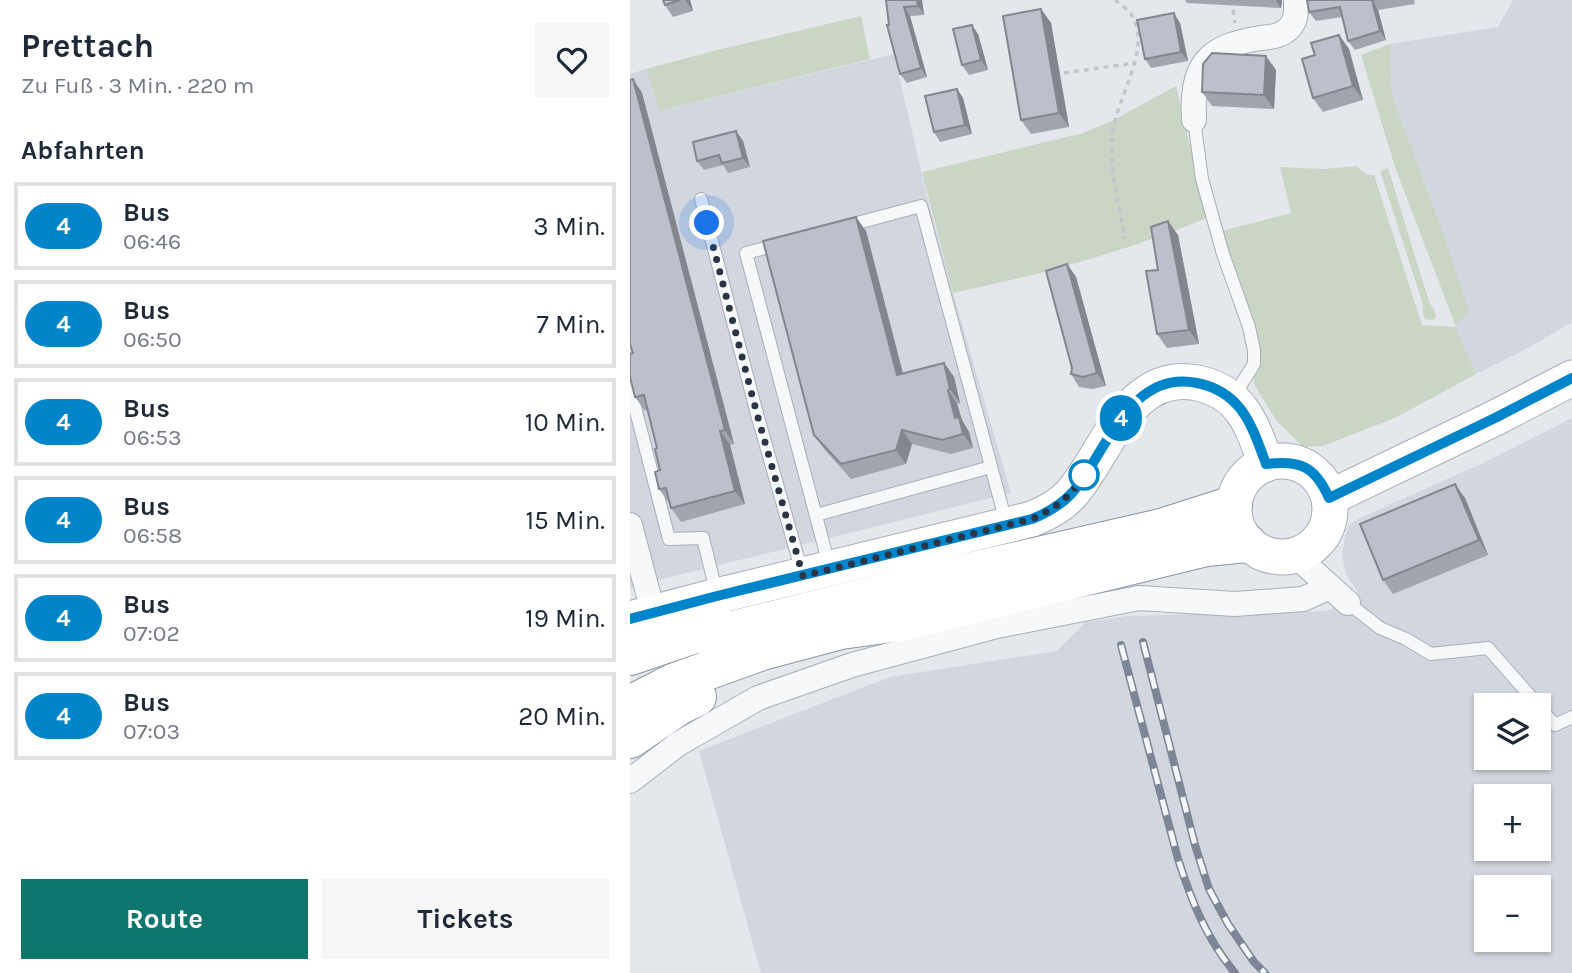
<!DOCTYPE html>
<html lang="de">
<meta charset="utf-8">
<style>
body{margin:0;font-family:Karla,sans-serif;background:#f6f6f7;color:#1f2937;height:100vh;display:flex;flex-direction:column;font-size:26px;white-space:nowrap}
*{box-sizing:border-box;margin:0}
p{font-size:23px;color:#747a83}
.icon{flex:none;width:38px;height:38px;fill:none;stroke:currentColor;stroke-width:2;stroke-linecap:round;stroke-linejoin:round}
.map{position:relative;flex:1;overflow:hidden}
.panel{display:flex;flex-direction:column;background:#fff;width:630px}
.panel>*{flex:none}
.badge{padding:0 14px;border-radius:23px;font-size:24px;line-height:46px}
.fabs{position:absolute;left:844px;top:693px;display:grid;gap:14px}
.fabs a{display:grid;place-items:center;width:77px;height:77px;border-radius:0px;background:#fff;box-shadow:0 2px 5px #0004;font-size:35px}
.you{position:absolute;width:35px;height:35px;margin:-18px;border:5px solid #fff;border-radius:50%;background:#1a73e8;box-shadow:0 0 0 10px #1a73e833}
.map>.badge{position:absolute;translate:-50% -50%;box-shadow:0 0 0 4px #fff}
h2{padding:0 21px;font-size:26px;line-height:63px}
.round{display:grid;place-items:center;flex:none;width:74px;height:74px;border-radius:0px;background:#f6f6f7}
.headline{display:flex;align-items:center;justify-content:space-between;height:119px;padding:0 21px}
h1{font-size:33px;font-weight:700;line-height:52px}
.action{display:flex;gap:14px;margin-top:auto;padding:14px 21px}
.action a{flex:1;height:80px;border-radius:0px;background:#0f766e;color:#fff;font-size:28px;font-weight:700;line-height:80px;text-align:center}
.action a+a{background:#f6f6f7;color:#1f2937}
ul{padding:0;list-style:none}
li{display:flex;align-items:center;gap:21px;height:88px;margin:0 14px 10px;padding:0 7px;border:4px solid #e0e1e3;border-radius:0px}
li div{flex:1}
li b{display:block;font-size:26px}
li em{font-style:normal}
li .badge{min-width:77px;font-weight:700;text-align:center}
main{display:flex;flex:1;min-height:0}
.map>svg:first-child{display:block}
.built{fill:#d2d6de;fill-rule:evenodd}
.green{fill:#c9d6c5}
.lines{fill:none;stroke-linecap:round;stroke-linejoin:round}
.lane-casing{stroke:#a9aeb7;stroke-width:14}
.street-casing{stroke:#a9aeb7;stroke-width:26}
.secondary-casing{stroke:#a9aeb7;stroke-width:37}
.highway-casing{stroke:#8b94a3;stroke-width:40}
.path{stroke:#c2c5cb;stroke-width:3.5;stroke-dasharray:5 5;stroke-linecap:butt}
.lane{stroke:#f7f8fa;stroke-width:12}
.street{stroke:#f7f8fa;stroke-width:24}
.secondary{stroke:#fff;stroke-width:35}
.highway{stroke:#fff;stroke-width:38}
.rail-casing{stroke:#7d8696;stroke-width:8}
.rail{stroke:#f4f6f9;stroke-width:5;stroke-dasharray:16;stroke-linecap:butt}
.wall{fill:#a1a5ae}
.shaded-wall{fill:#83868d}
.building{fill:#bbc0ca;stroke:#83868d;stroke-width:2}
.line-casing{stroke:#fff;stroke-width:16}
.line{stroke:#0084ca;stroke-width:10}
.walk{stroke:#2b3445;stroke-width:7;stroke-dasharray:0 12.6}
.stop-dot{fill:#fff;stroke:#0084ca;stroke-width:3.5}
</style>
<main>
<section class="panel">
<div class="headline"><div><h1>Prettach</h1><p>Zu Fuß · 3 Min. · 220 m</p></div><a class="round"><svg class="icon" aria-label="heart" viewBox="0 0 24 24"><path d="M12 20l-8-8c-3-5 5-10 8-4 3-6 11-1 8 4z"/></svg></a></div>
<h2>Abfahrten</h2>
<ul>
<li><span class="badge" style="background:#0084ca;color:#fff">4</span><div><b>Bus</b><p>06:46</p></div><em>3 Min.</em></li>
<li><span class="badge" style="background:#0084ca;color:#fff">4</span><div><b>Bus</b><p>06:50</p></div><em>7 Min.</em></li>
<li><span class="badge" style="background:#0084ca;color:#fff">4</span><div><b>Bus</b><p>06:53</p></div><em>10 Min.</em></li>
<li><span class="badge" style="background:#0084ca;color:#fff">4</span><div><b>Bus</b><p>06:58</p></div><em>15 Min.</em></li>
<li><span class="badge" style="background:#0084ca;color:#fff">4</span><div><b>Bus</b><p>07:02</p></div><em>19 Min.</em></li>
<li><span class="badge" style="background:#0084ca;color:#fff">4</span><div><b>Bus</b><p>07:03</p></div><em>20 Min.</em></li>
</ul>
<div class="action"><a>Route</a><a>Tickets</a></div>
</section>
<div class="map">
<svg width="942" height="973" viewBox="0 0 942 973">
<rect width="100%" height="100%" fill="#e4e7ec"/>
<g class="built">
<path d="M883,0H942V322L900,347L846,374L826,327L810,225L762,95L760,44L868,27Z"/>
<path d="M264,54L297,196L323,293L381,493L16,583L0,589V74L16,69L29,111Z"/>
<path d="M942,418V973H131L69,751L260,677L427,651L456,622L498,616L696,611L717,603L728,593L716,574L712,555L716,533L719,525L730,518L853,463ZM856,705H908V758H856ZM856,796H908V849H856ZM856,887H908V940H856Z"/>
</g>
<g class="green">
<path d="M231,16L240,59L29,111L16,69L87,50Z"/>
<path d="M760,44L762,95L810,225L839,312L826,327L846,374L765,418L693,446L673,447L646,420L624,384V377L630,362L592,231L661,213L650,167L694,169L726,166L737,175H744L792,325L826,327L765,167L731,55Z"/>
<path d="M546,86L577,218C495,252 409,275 323,293L292,172L453,133L480,122Z"/>
<path d="M758,168L799,302L805,311L806,317L803,320L796,319L793,315V304L750,171Z"/>
</g>
<g class="lines">
<defs>
<g id="lane">
<path d="M564,120L572,179L593,254L619,327L624,350V364L602,399"/>
<path d="M71,199L127,414L172,572"/>
<path d="M216,226L291,206L376,522"/>
<path d="M151,244L116,253L199,565"/>
<path d="M0,388L39,539L73,538L87,595"/>
<path d="M186,515L361,467"/>
<path d="M718,603L750,628L776,639L801,654L858,648L908,705"/>
<path d="M908,706L925,725L942,717"/>
</g>
<g id="street">
<path d="M564,120C561,65 577,46 631,38C642,37 653,36 661,26C667,18 666,10 666,0"/>
<path d="M0,525L23,612"/>
<path d="M666,556L718,603"/>
<path d="M0,781L48,744L128,698L222,665L367,626L509,598L605,604L673,599L700,587"/>
</g>
<g id="secondary">
<circle cx="652" cy="509" r="48"/>
<path d="M699,498L867,417L942,378"/>
<path d="M0,619L87,596L402,519C417,513 431,506 442,493C476,454 499,369 567,383C612,392 622,425 636,464"/>
</g>
<g id="highway">
<path d="M0,656L62,635L107,629L308,579L531,528L603,505"/>
<path d="M0,705L43,683L132,651L211,630L269,622L576,547L617,543"/>
<path d="M0,739L50,705L67,697"/>
</g>
</defs>
<use href="#lane" class="lane-casing"/>
<use href="#street" class="street-casing"/>
<use href="#secondary" class="secondary-casing"/>
<use href="#highway" class="highway-casing"/>
<g class="path">
<path d="M485,0C490,4 497,9 501,14C524,49 484,100 482,138C480,171 489,207 495,239"/>
<path d="M603,10L605,23"/>
<path d="M434,73L504,63"/>
</g>
<use href="#lane" class="lane"/>
<use href="#street" class="street"/>
<use href="#secondary" class="secondary"/>
<use href="#highway" class="highway"/>
<defs>
<g id="rail">
<path d="M513,642L565,845L579,889L598,924L624,962L635,973"/>
<path d="M491,645L548,859C562,902 576,938 605,973"/>
</g>
</defs>
<use href="#rail" class="rail-casing"/>
<use href="#rail" class="rail"/>
</g>
<g class="wall">
<path d="M33,0H60L63,11L43,17L35,5Z"/>
<path d="M256,0H292L294,15L280,16L297,77L277,83L270,74L259,25Z"/>
<path d="M555,0H652L651,8L557,3Z"/>
<path d="M677,0H784L785,4L748,10L756,40L725,50L718,41L712,17L686,21L679,12Z"/>
<path d="M411,9L421,23L439,127L401,134L391,120Z"/>
<path d="M550,23L558,61L521,68L515,59Z"/>
<path d="M348,34L358,70L339,75L332,65Z"/>
<path d="M709,35L719,49L733,100L693,112L683,98L685,55Z"/>
<path d="M646,70L644,109L582,106L572,92Z"/>
<path d="M3,79L12,93L104,444L100,445L115,504L51,522L41,508L40,503H39L29,489L30,470L27,448L18,410L15,411L5,397L1,380H0V354L3,353Z"/>
<path d="M327,89L333,98L342,134L310,142L304,132Z"/>
<path d="M106,131L113,141L120,167L98,173L93,165L74,170L67,161Z"/>
<path d="M236,231L273,374L314,363L324,377L330,403L327,404L332,420L339,432L343,448L321,454L282,444L276,464L221,479L194,449L184,435Z"/>
<path d="M548,235L569,344L537,348L527,334Z"/>
<path d="M437,264L446,277L476,386L462,389L449,387L441,374L442,368Z"/>
<path d="M835,498L858,555L763,594L753,580Z"/>
</g>
<g class="shaded-wall">
<path d="M55,0H60L63,11Z"/>
<path d="M287,0H292L294,15L288,6Z"/>
<path d="M646,0H652L651,8Z"/>
<path d="M742,0L748,10L756,40L750,31Z"/>
<path d="M274,7L280,16L297,77L291,68Z"/>
<path d="M411,9L421,23L439,127L429,113Z"/>
<path d="M544,13L550,23L558,61L551,52Z"/>
<path d="M342,25L348,34L358,70L351,60Z"/>
<path d="M709,35L719,49L733,100L723,86Z"/>
<path d="M636,56L646,70L644,109L634,95Z"/>
<path d="M3,79L12,93L104,444L95,430Z"/>
<path d="M327,89L333,98L342,134L335,125Z"/>
<path d="M106,131L113,141L120,167L113,158Z"/>
<path d="M226,217L236,231L277,389L267,375Z"/>
<path d="M538,221L548,235L569,344L559,330Z"/>
<path d="M437,264L446,277L476,386L467,373Z"/>
<path d="M314,363L324,377L330,403L320,389Z"/>
<path d="M318,390L327,404L332,420L339,432L343,448L333,434L325,418Z"/>
<path d="M272,430L282,444L276,464L266,450Z"/>
<path d="M90,431L100,445L115,504L105,491Z"/>
<path d="M825,484L835,498L858,555L849,540Z"/>
</g>
<g class="building">
<path d="M33,0H50L35,5Z"/>
<path d="M256,0H287L288,6L274,7L291,68L270,74L257,25H259Z"/>
<path d="M677,0H745H742L750,31L718,41L710,7L679,12Z"/>
<path d="M411,9L429,113L391,120L373,16Z"/>
<path d="M544,13L551,52L515,59L507,20Z"/>
<path d="M342,25L351,60L332,65L323,29Z"/>
<path d="M709,35L723,86L683,98L672,59L685,55L681,43Z"/>
<path d="M582,53L636,56L634,95L572,92L573,64Z"/>
<path d="M3,79L95,430L90,431L105,491L41,508L36,488L29,489L25,472L30,470L25,449L27,448L14,395L5,397L0,377V354L3,353L0,344V80Z"/>
<path d="M327,89L335,125L304,132L295,96Z"/>
<path d="M106,131L113,158L92,163L89,155L67,161L63,142Z"/>
<path d="M226,217L267,375L314,363L320,389L318,390L325,418L329,417L333,434L312,440L272,430L266,450L211,464L184,435L133,241Z"/>
<path d="M538,221L559,330L527,334L516,271L528,270L521,227Z"/>
<path d="M437,264L467,373L453,377L441,374L442,368L416,271Z"/>
<path d="M825,484L849,540L753,580L730,524Z"/>
</g>
<g class="lines">
<defs>
<path id="line" d="M0,619L87,596L402,519C417,513 431,505 442,493C476,454 499,369 567,383C612,392 622,426 636,464C670,460 685,466 699,498L867,417L942,378"/>
</defs>
<use href="#line" class="line-casing"/>
<use href="#line" class="line"/>
<path class="walk" d="M77,223L127,414L173,576L402,519C424,509 441,497 454,475"/>
</g>
<circle class="stop-dot" cx="454" cy="475" r="14"/>
</svg>
<div class="fabs">
<a><svg class="icon" aria-label="layers" viewBox="0 0 24 24"><path d="M12 4l9 5-9 5-9-5zM3 14l9 5 9-5"/></svg></a>
<a>+</a>
<a>−</a>
</div>
<div class="you" style="left:77px;top:223px"></div>
<b class="badge" style="left:491px;top:418px;background:#0084ca;color:#fff">4</b>
</div>
</main>
